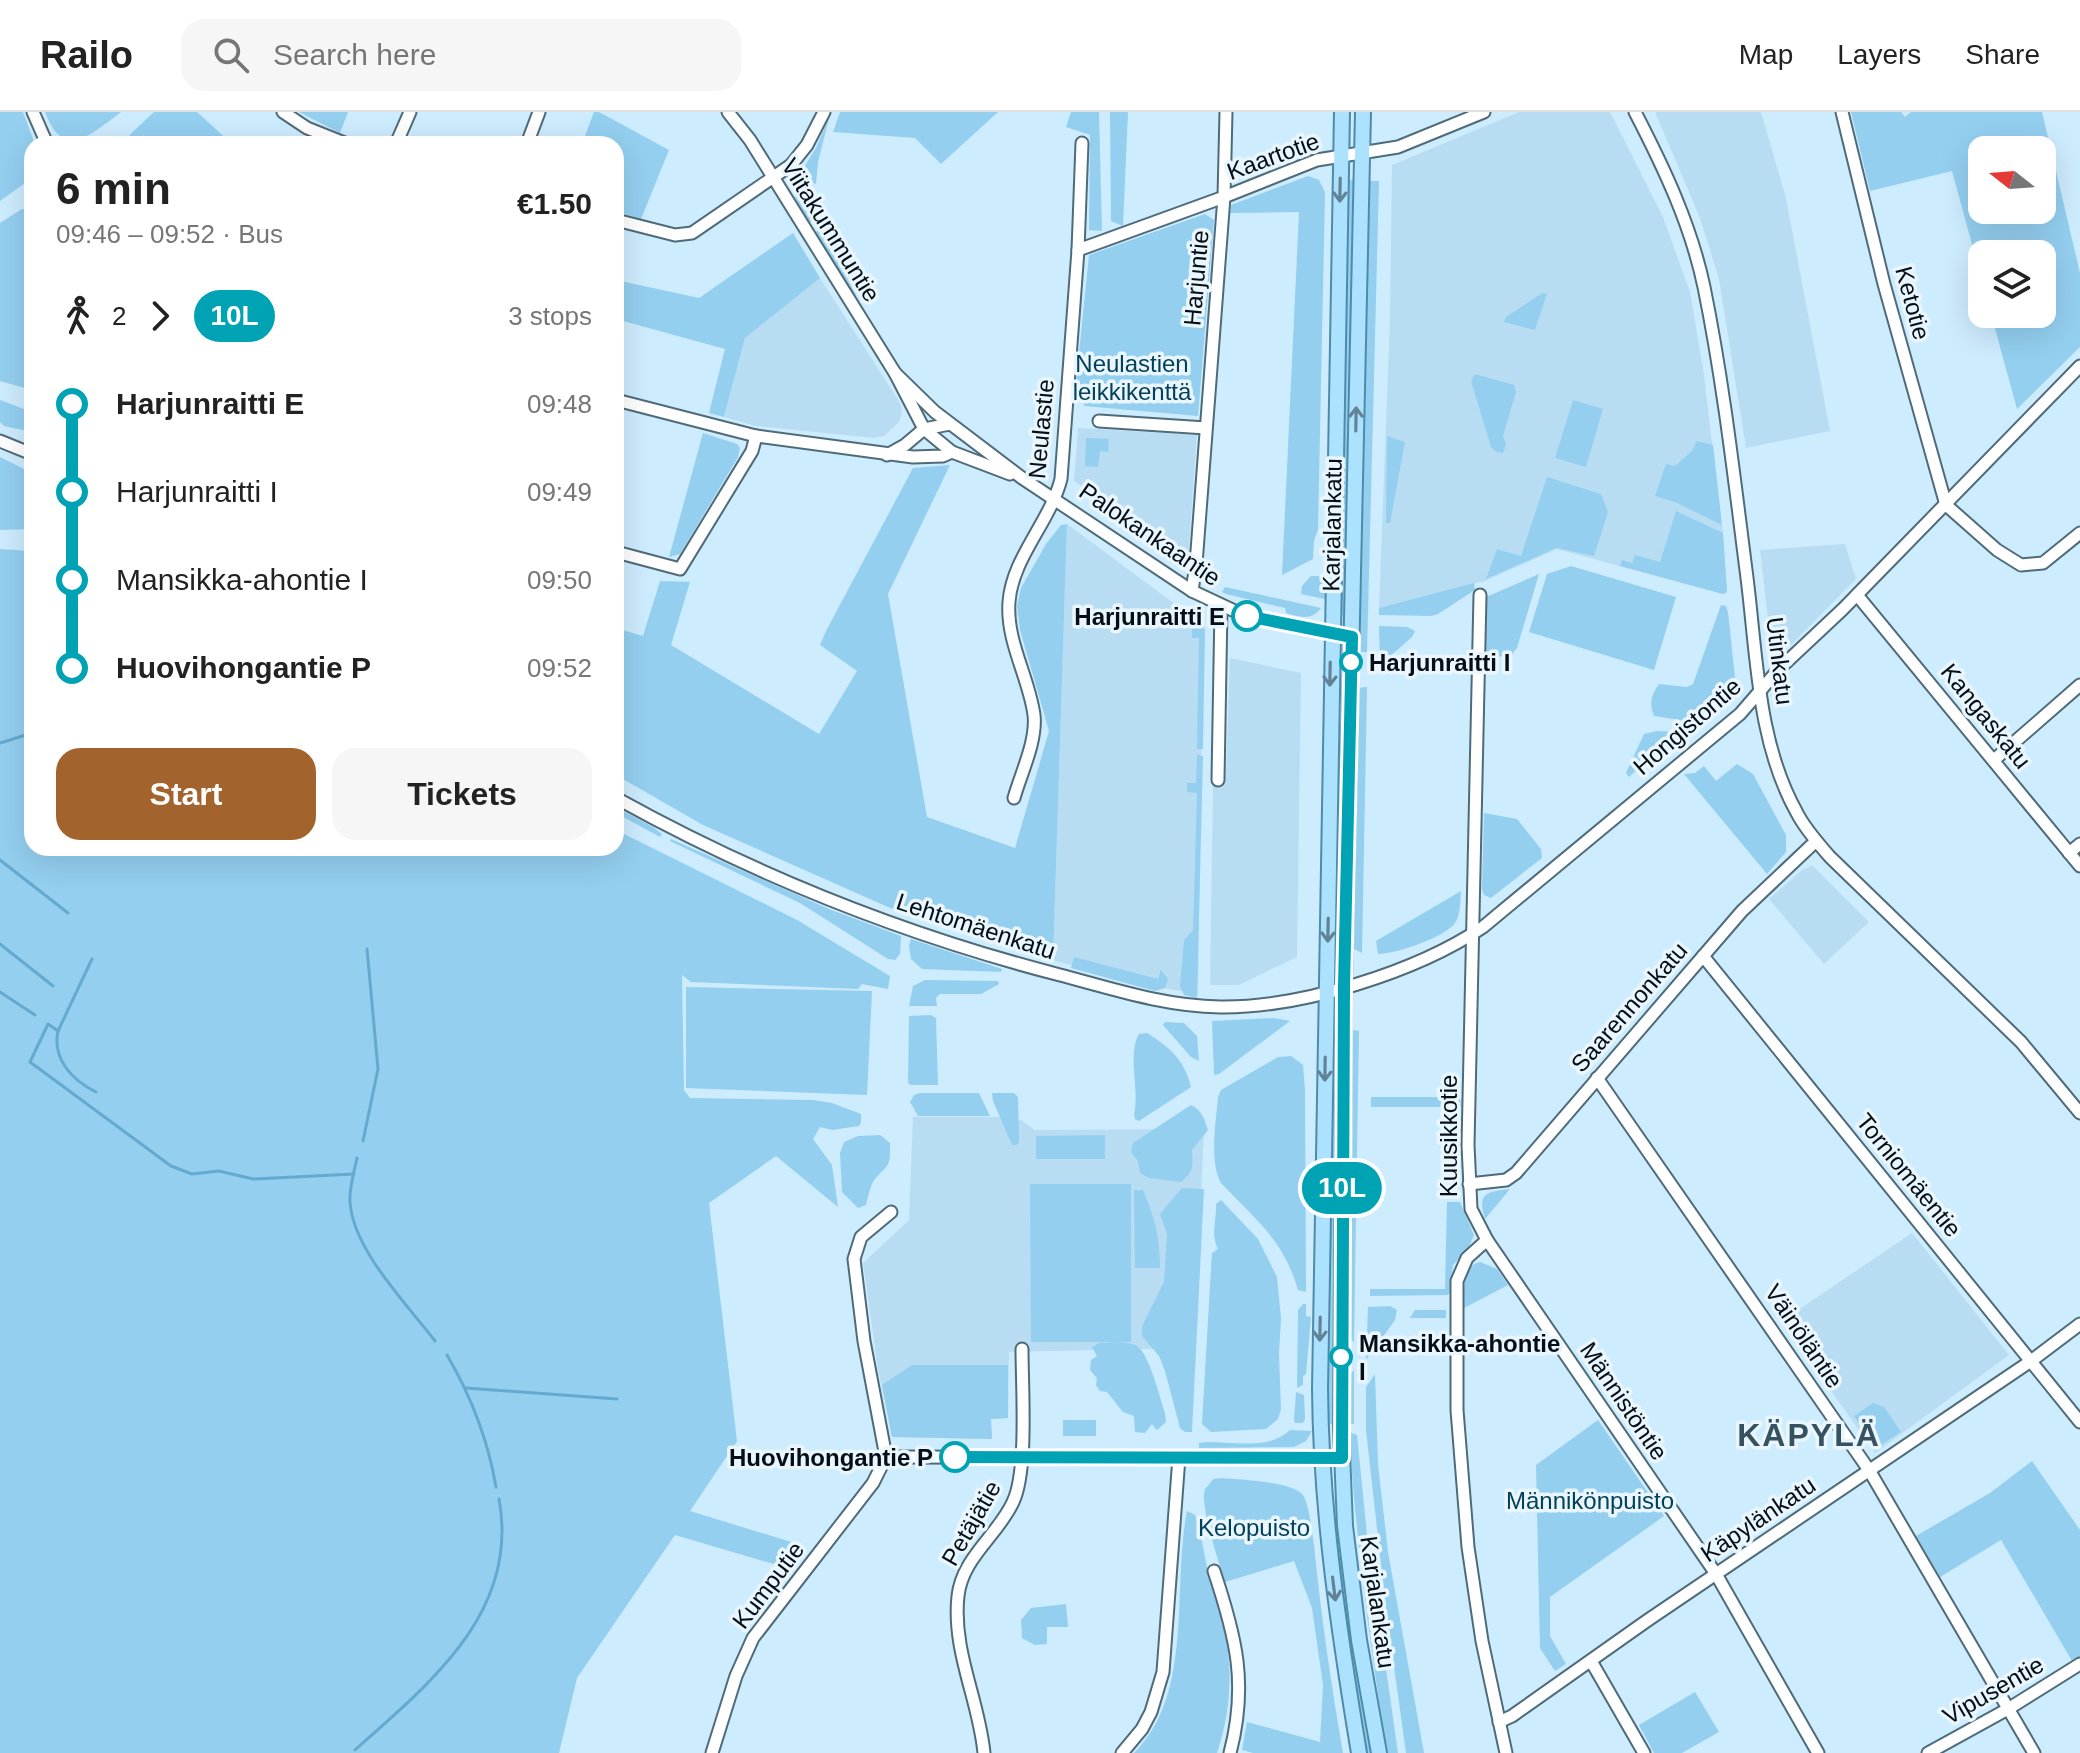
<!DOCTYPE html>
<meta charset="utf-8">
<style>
body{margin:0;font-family:Helvetica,sans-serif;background:#f6f6f6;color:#222;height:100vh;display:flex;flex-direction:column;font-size:30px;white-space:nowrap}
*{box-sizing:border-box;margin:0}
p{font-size:26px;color:#767676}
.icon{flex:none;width:44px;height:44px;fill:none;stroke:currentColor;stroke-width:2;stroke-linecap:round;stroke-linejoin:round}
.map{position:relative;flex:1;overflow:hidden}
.panel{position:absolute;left:24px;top:24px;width:600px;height:720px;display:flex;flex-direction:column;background:#fff;border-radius:24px;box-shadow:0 8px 32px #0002}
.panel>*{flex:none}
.badge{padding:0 16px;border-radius:26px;font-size:28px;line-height:52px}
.needle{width:52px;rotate:287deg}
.tools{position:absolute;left:1968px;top:24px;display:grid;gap:16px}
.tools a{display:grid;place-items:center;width:88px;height:88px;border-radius:16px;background:#fff;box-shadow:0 8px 32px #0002;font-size:40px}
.map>.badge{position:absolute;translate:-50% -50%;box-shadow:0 0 0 4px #fff}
.legs{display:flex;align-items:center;gap:12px;height:88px;padding:0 32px;font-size:26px}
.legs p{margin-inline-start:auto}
.head{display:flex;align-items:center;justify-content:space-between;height:136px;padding:0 32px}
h1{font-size:44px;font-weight:600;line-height:60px}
.action{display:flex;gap:16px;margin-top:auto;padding:16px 32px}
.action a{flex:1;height:92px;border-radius:24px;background:#a3632d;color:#fff;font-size:32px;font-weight:600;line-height:92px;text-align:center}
.action a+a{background:#f6f6f6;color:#222}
ul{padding:0 32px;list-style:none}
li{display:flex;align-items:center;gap:28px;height:88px;font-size:30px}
li i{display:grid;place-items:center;width:12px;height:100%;margin:0 10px;background:currentColor}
li i::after{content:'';width:20px;height:20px;margin:-10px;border:6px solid;border-radius:50%;background:#fff}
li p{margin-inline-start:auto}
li:first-child i{background:linear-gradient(#0000 50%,currentColor 0)}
li:last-child i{background:linear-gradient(currentColor 50%,#0000 0)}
header{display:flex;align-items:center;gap:48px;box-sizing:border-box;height:112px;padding:0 40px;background:#fff;border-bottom:2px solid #e0e0e0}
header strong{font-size:38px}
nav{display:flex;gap:44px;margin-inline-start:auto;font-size:28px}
.search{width:560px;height:72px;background:#f6f6f6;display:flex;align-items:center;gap:20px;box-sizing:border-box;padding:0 28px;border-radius:24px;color:#767676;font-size:30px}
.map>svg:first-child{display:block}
.built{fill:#b8ddf3}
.green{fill:#94cff0;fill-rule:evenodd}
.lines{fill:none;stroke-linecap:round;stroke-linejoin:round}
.stream{stroke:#64aacf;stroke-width:3}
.minor-casing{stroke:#4f6b7a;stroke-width:15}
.major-casing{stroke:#4e8bab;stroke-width:18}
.minor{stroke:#fff;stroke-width:11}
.major{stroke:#ade2fe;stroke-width:14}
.oneway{stroke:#618395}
.line-1-casing{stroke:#fff;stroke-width:18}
.line-1{stroke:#00a3b4;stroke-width:12}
.stop-1-dot{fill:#fff;stroke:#00a3b4;stroke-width:4}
.labels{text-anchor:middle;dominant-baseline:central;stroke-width:7;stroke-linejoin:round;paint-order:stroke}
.street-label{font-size:24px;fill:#040e14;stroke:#e9f6fd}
.park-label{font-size:24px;fill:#03405a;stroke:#e9f6fd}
.stop-label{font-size:24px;font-weight:bold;fill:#040e14;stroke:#e9f6fd;text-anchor:end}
.district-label{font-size:32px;font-weight:bold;letter-spacing:2px;fill:#365160;stroke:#e9f6fd}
</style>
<header>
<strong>Railo</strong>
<div class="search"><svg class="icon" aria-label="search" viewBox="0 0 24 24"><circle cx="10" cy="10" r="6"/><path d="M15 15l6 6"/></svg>Search here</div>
<nav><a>Map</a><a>Layers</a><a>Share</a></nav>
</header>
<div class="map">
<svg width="2080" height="1641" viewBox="0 0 2080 1641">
<rect width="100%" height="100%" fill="#cdecfe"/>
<g class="built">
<path d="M1519,0H1610L1663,105L1690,180L1703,256L1723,421L1727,480L1723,482L1557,437L1485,469L1379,496L1390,207L1392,53Z"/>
<path d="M1655,0H1761L1786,86L1830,319L1746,336L1719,167L1700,106Z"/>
<path d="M820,166L900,291L902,300L899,310L884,324L874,326L756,314L724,305L745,226Z"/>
<path d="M1078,316L1197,323L1188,446L1074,369Z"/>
<path d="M1067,412L1203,513L1198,882L1140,872L1053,848Z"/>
<path d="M1845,432L1856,467L1791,533L1782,525H1770L1760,438Z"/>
<path d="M1230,546L1301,561L1297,845L1239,873H1210L1213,674L1226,664Z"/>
<path d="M1812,753L1869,810L1824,852L1769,787L1801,759Z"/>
<path d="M913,1005H1016L1035,1018L1204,1017L1194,1236L1009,1240L1008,1306L991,1307L992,1327L892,1325L878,1257L863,1151L909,1108Z"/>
<path d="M1912,1121L2009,1243L1875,1341L1782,1209Z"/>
</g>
<g class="green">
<path d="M0,0H23L35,32H32V66L0,89Z"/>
<path d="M45,0H121C91,22 64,51 45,0Z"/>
<path d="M154,0H197L232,32H120Z"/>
<path d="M299,0H348L340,21Z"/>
<path d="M594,0H599L669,38L641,107L616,99V32H582Z"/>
<path d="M840,0H998L941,52L915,26L833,20Z"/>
<path d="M1071,0H1099L1102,119L1089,118L1090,23L1066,15Z"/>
<path d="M1110,0H1128L1123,114L1111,109Z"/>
<path d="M1851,0H1901L1905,5L1911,0H2042L2080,161V235L2017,297L1991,202H2042V142H1982V169L1952,59L1870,79ZM1982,38H2042V98H1982Z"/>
<path d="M829,6L818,50L816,72L810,70L801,60L816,36Z"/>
<path d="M1308,64L1319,68L1325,80L1318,417L1314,429L1313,447L1282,463L1299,100L1230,101L1231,93Z"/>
<path d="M1347,68H1355L1349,387L1343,504L1340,502Z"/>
<path d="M1369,69H1379L1367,540H1359Z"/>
<path d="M808,80L818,87L820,104L809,111L795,85Z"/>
<path d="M22,97L32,98V278L0,269V111Z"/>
<path d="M1205,102L1214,108L1198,304L1084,294L1083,291L1074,290L1089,143Z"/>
<path d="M821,117L856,183L854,184L815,120Z"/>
<path d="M793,121L820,166L745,226L724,305L709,301L725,237L616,207V168L699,186Z"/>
<path d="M1542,181L1547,182L1535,218L1504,210L1506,205Z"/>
<path d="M1475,262L1514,273L1516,280L1503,324L1506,332L1503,341L1497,340L1491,335L1471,269Z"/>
<path d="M0,288L32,300V320L4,314L0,310Z"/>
<path d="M1573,288L1603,297L1586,355L1555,346Z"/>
<path d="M703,321L737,332L740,336L738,345L680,442L669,445Z"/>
<path d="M1387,324L1405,330L1390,411H1386Z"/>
<path d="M1086,326L1109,327L1108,340L1100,339L1098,355L1085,354Z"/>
<path d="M1697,329L1713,333L1722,413L1677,391L1655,384L1666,352L1675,354L1692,339Z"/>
<path d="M0,345L32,361V417L0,418Z"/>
<path d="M950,353L888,482L927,705L1015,736L1049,619L1020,518L1017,494L1021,476L1046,432L1061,413L1067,412L1053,848L897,799L703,713L616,663V516L643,524L660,469L690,470L671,533L819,622L857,559L820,533L826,519L913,356Z"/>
<path d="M1547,365L1601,382L1608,400L1594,444L1556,436L1486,467L1497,437L1521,444Z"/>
<path d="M1676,399L1723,421L1727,480L1723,482L1620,454L1622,448L1632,451L1635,443L1660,450Z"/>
<path d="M0,437L32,439V736H616V718L797,808L890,864L888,877L862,872L858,877L691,870L682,863L684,978L690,986L813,988L832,991L861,1002V1011L859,1014L832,1018L820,1015L813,1027L832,1053L838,1095L776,1044L709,1091L737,1329L690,1399L801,1433L784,1455L675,1423L577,1566L559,1641H0Z"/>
<path d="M1571,454L1676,485L1654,558L1529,520L1547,462Z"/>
<path d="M1539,462L1517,536L1510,545L1486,544V485Z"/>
<path d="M1311,464H1325V487L1301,482L1302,474Z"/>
<path d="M1474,471L1475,478L1438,502L1431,504L1379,503V496Z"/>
<path d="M1225,475L1321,496C1311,509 1300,505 1286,501L1285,496L1226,482L1222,480Z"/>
<path d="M1721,493L1726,494L1728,500L1736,575L1734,581L1692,610L1654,604C1649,591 1651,583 1659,572L1687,575L1693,572Z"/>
<path d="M1195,498L1202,505L1205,519L1203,637H1197L1199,526H1192V503Z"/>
<path d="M1379,514L1407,515L1415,519L1412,525L1380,553Z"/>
<path d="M1367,575L1362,841L1354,837L1358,576Z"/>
<path d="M1338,603H1340L1344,650L1339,782L1336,757Z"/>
<path d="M1657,619L1679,620L1629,665L1626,661L1644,622Z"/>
<path d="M1197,643L1203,644L1197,886L1184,883L1180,874L1184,828L1193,818L1197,681L1187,680V671H1196Z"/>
<path d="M1737,652L1753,662L1786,723V740L1767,762L1684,662L1695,661L1704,654L1716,669Z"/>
<path d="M616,695L653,715L662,722L660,725L616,701Z"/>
<path d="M1484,701L1517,707L1541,737L1542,746L1491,786L1484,783L1482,777Z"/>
<path d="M671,727L829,797L901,824L900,842L895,848L888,847L800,791L670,729Z"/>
<path d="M1461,779C1460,789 1461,802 1455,811C1446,825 1395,842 1378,842L1376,829Z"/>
<path d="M911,827L1002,857L1001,860L922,857L911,847L909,833Z"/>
<path d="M1074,845L1158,867L1161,858L1168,867L1165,876L1155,879L1071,856Z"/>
<path d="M925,868L998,869L999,872L981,882H940L936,886L937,894H909L913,874Z"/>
<path d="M686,875L872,879L867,983L686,976Z"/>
<path d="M931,903L936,906L938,973H911L908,971L909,904Z"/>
<path d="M1274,906L1290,909L1219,962L1214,963L1212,909Z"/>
<path d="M1165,910L1184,911L1197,924L1199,949L1191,945L1163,913Z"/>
<path d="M1353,918L1359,919L1354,1230L1348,1225Z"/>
<path d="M1147,921C1169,935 1185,948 1191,975L1139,1009L1135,1007L1134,1002C1140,979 1127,942 1139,922Z"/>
<path d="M1291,944L1303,953L1305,978L1306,1180L1298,1178C1283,1127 1256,1108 1221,1071C1209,1049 1216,1010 1218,985L1221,978L1278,945Z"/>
<path d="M1331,971H1334L1338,1009L1335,1312H1327Z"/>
<path d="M920,981H979L990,1004H918L910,990L914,983Z"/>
<path d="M992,981H1014L1018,985L1019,1030L1016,1033H1012L993,989Z"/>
<path d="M1371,985H1460L1461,995H1371Z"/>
<path d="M1191,993C1203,999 1204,1007 1208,1018L1192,1038C1193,1053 1194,1060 1181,1070L1149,1066L1140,1061L1138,1049L1131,1040L1133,1031Z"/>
<path d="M880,1023L890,1031C890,1056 890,1050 875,1067C870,1073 868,1086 866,1093L858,1096L842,1080L840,1041L844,1030L858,1024Z"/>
<path d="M1105,1023V1047H1036V1024Z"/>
<path d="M1030,1072H1131V1230H1031Z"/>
<path d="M1182,1076L1204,1077L1192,1320H1185L1180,1316L1165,1259L1159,1244L1142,1224V1214L1164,1170L1167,1122L1160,1102Z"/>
<path d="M1510,1077L1485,1107C1477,1080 1487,1080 1510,1077Z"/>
<path d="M1134,1078H1143C1156,1110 1159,1121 1160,1156H1135Z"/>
<path d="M1221,1088L1258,1127L1277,1165L1281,1206L1279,1242L1281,1297L1278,1307L1266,1317L1211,1320L1202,1312L1211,1156L1212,1141L1218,1137C1210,1121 1217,1108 1216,1092Z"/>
<path d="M1447,1090H1460L1474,1123L1468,1137L1453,1153L1450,1180L1448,1183L1370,1184V1177H1445Z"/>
<path d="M1480,1150L1497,1157L1508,1173L1464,1196C1465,1180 1460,1155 1480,1150Z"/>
<path d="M1303,1192H1306V1204L1311,1205L1306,1262L1303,1264V1273L1297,1276L1298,1198Z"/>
<path d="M1390,1194L1397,1198L1395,1208L1366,1248L1368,1195Z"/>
<path d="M1415,1198H1446V1206H1410Z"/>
<path d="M1099,1231C1110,1231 1128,1228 1138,1235C1149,1242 1160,1286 1165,1301L1166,1310L1157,1318L1152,1312L1145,1321L1135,1320L1134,1304L1123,1300L1107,1280L1100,1279L1096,1273L1097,1266L1090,1258L1091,1248L1097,1244L1092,1235Z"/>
<path d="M912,1253H1008V1306L991,1307L992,1327L892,1325L882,1273Z"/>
<path d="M1354,1258V1312H1349L1348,1265Z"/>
<path d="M1375,1262L1378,1352L1388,1440L1424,1641H1406L1386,1497L1366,1318V1275Z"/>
<path d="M1296,1280L1304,1283L1305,1307L1303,1311H1295L1294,1308Z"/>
<path d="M1873,1291L1884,1295L1901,1320L1876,1336L1854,1304Z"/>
<rect x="1063" y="1308" width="33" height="16"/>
<path d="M1598,1308L1664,1404L1550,1485V1524L1566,1552L1555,1559L1540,1536L1536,1353Z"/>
<path d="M1290,1318L1312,1319L1306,1329L1294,1335L1199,1336V1331L1207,1330C1233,1330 1270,1338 1290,1318Z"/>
<path d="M1349,1320L1357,1323L1367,1423L1398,1641H1387C1370,1534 1356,1428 1349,1320Z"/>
<path d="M2032,1349L2080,1418V1546L2072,1549L2001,1428L1940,1465L1916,1424L1990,1381Z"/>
<path d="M1222,1366C1242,1368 1286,1369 1301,1381C1309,1387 1312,1422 1314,1433C1321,1503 1331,1572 1343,1641H1253L1242,1638L1247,1610L1320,1630L1323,1573L1312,1496L1294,1449L1225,1470C1220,1454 1199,1392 1205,1377C1206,1376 1213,1368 1213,1367Z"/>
<path d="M1329,1366L1332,1370L1337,1427L1371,1641H1367C1351,1549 1337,1458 1329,1366Z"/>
<path d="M1187,1399L1195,1403C1202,1423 1204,1444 1209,1464C1212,1476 1218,1488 1221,1500C1233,1548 1233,1594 1217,1641H1134C1194,1582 1172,1476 1187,1399Z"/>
<path d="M1066,1492L1068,1515H1047V1532L1035,1533L1022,1526L1021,1508L1031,1496Z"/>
<path d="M1695,1580L1719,1620L1682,1641H1654L1639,1613Z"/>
</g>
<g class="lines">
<g class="stream">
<path d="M0,631L32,621"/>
<path d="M0,748L68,801"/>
<path d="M0,832L53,874"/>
<path d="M0,880L35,903"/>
<path d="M58,919L92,847"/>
<path d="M96,980C72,968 52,947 58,919L48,912L30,950L171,1054L192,1062L219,1059L253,1067L354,1062"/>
<path d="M363,1029L378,957L367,837"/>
<path d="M357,1046C354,1060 349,1076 350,1090C353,1138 407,1192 435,1229"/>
<path d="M447,1243C471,1284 488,1328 496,1375"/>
<path d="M466,1276L617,1287"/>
<path d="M355,1638C430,1571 520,1500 499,1387"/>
</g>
<defs>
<g id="minor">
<path d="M33,0L47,32"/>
<path d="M283,0L307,16L347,32"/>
<path d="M728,0L750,28L895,261L924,317L952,340L1010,362"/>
<path d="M1635,0C1664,56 1691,113 1704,175C1723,268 1734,364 1746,458C1757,539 1756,628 1797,701C1805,717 1818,731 1830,745L2021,930L2080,1001"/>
<path d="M1842,0L1884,172L1946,393L1997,438L2021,453L2043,451L2080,421"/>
<path d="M396,32L410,0"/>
<path d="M527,32L539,0"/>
<path d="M616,108L675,123L692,121L791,53L807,33L824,0"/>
<path d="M1078,138L1224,85L1317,48L1398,35L1484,0"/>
<path d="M895,261L935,300L1022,366L1192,479L1241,502L1352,525"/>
<path d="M616,288L756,324L913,345L943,344L952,340"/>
<path d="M1099,309L1206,316"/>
<path d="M0,329L32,342"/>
<path d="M887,343L905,333L924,317L950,312"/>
<path d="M616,440L680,457L752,339L756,324"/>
<path d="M1192,479L1196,452L1224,85L1226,0"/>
<path d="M1480,483L1468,1033L1471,1097L1487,1128L1467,1146L1457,1169V1298L1468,1435L1482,1529L1506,1641"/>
<path d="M1857,483L2080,754"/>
<path d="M1994,648L2080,573"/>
<path d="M1218,668L1221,495"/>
<path d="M616,686C755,763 905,823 1060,863C1113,877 1164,894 1220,895C1301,896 1416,860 1483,815L1740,602L1779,557L1843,497L2080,254"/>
<path d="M1014,686C1021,661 1037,629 1034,603C1029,565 1006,530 1009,490C1012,446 1050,410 1061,367L1078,138L1082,31"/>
<path d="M2069,741L2080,732"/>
<path d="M1703,844L2080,1310"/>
<path d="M1597,966L1869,1358L2034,1641"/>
<path d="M1469,1072L1506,1068L1516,1061L1742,799L1816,729"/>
<path d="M1487,1128L1716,1462L1818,1641"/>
<path d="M886,1345L1342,1346"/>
<path d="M886,1345L864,1229L854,1147L861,1125L891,1100"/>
<path d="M1214,1459C1236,1525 1248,1572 1230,1641"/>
<path d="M1591,1549L1644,1641"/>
<path d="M1499,1610L1512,1604L1648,1508L2031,1249L2080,1212"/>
<path d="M712,1641L736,1564L753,1526L873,1371L886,1345"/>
<path d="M984,1641C979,1588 952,1539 958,1484C962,1446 998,1423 1013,1390C1028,1359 1022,1275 1022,1237"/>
<path d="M1122,1641L1142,1617L1151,1600L1163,1560L1179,1345"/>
<path d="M1928,1641L2008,1597L2080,1552"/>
</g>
<g id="major">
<path d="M1342,0L1320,1277C1321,1400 1339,1520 1359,1641"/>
<path d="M1363,0L1344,874L1341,1316L1345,1414L1359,1528L1379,1641"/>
</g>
</defs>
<use href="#minor" class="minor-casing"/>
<use href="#major" class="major-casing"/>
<use href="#minor" class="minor"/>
<use href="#major" class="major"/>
</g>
<defs><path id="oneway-shaft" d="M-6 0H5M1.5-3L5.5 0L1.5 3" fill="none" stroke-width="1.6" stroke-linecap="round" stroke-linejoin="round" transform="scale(2)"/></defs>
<g class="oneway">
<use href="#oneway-shaft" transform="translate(1340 78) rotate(91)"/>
<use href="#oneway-shaft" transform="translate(1356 307) rotate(-89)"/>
<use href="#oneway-shaft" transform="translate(1330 562) rotate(91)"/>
<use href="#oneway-shaft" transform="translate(1328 818) rotate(91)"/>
<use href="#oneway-shaft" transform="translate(1325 957) rotate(91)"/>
<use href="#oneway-shaft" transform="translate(1320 1217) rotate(91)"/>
<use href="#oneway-shaft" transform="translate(1334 1477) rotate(83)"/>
</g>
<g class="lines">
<defs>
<path id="line-1" d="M955,1345L1342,1346L1344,874L1352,525L1247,504"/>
</defs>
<use href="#line-1" class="line-1-casing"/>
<use href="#line-1" class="line-1"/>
</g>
<g class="stop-1-dot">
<circle cx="1247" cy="504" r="14"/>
<circle cx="1351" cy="550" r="10"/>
<circle cx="1341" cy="1245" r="10"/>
<circle cx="955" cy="1345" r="14"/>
</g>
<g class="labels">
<g class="street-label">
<text transform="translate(1273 44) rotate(-20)">Kaartotie</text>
<text transform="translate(831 118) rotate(58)">Viitakummuntie</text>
<text transform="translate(1196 166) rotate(-85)">Harjuntie</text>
<text transform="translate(1913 191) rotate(75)">Ketotie</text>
<text transform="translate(1041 317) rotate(-85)">Neulastie</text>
<text transform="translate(1332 413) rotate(-89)">Karjalankatu</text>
<text transform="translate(1150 422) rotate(34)">Palokankaantie</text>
<text transform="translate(1780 549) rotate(83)">Utinkatu</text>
<text transform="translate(1986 604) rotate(51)">Kangaskatu</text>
<text transform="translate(1687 614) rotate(-41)">Hongistontie</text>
<text transform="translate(976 814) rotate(18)">Lehtomäenkatu</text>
<text transform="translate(1629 895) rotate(-49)">Saarennonkatu</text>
<text transform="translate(1448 1024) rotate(-90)">Kuusikkotie</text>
<text transform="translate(1909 1063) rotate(51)">Torniomäentie</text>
<text transform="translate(1804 1224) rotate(56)">Väinöläntie</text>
<text transform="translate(1624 1289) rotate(56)">Männistöntie</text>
<text transform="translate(1758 1407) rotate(-34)">Käpylänkatu</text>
<text transform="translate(971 1411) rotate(-60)">Petäjätie</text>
<text transform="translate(768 1473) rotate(-53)">Kumputie</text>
<text transform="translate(1378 1490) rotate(82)">Karjalankatu</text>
<text transform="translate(1993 1578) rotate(-30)">Vipusentie</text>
</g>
<g class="park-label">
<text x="1132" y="251">Neulastien<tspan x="1132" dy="28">leikkikenttä</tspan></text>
<text x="1590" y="1388">Männikönpuisto</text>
<text x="1254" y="1415">Kelopuisto</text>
</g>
<g class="stop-label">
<text x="1225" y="504">Harjunraitti E</text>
<text x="1369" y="550" text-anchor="start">Harjunraitti I</text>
<text x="1359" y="1231" text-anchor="start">Mansikka-ahontie<tspan x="1359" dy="28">I</tspan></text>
<text x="933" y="1345">Huovihongantie P</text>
</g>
<g class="district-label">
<text x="1809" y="1323">KÄPYLÄ</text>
</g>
</g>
</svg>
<div class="tools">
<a><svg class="needle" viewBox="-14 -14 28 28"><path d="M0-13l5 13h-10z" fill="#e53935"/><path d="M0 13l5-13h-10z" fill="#767676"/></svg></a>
<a><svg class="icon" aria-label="layers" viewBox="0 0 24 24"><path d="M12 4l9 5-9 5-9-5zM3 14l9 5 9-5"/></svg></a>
</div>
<b class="badge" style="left:1342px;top:1076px;background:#00a3b4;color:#fff">10L</b>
<section class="panel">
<div class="head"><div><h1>6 min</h1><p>09:46 – 09:52 · Bus</p></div><b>€1.50</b></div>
<div class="legs"><svg class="icon" aria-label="walk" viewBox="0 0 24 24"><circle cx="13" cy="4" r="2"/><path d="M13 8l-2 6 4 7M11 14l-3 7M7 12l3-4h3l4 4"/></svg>2<svg class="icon" aria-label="forward" viewBox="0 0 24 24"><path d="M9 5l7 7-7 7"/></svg><b class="badge" style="background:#00a3b4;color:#fff">10L</b><p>3 stops</p></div>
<ul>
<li><i style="color:#00a3b4"></i><b>Harjunraitti E</b><p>09:48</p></li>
<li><i style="color:#00a3b4"></i><span>Harjunraitti I</span><p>09:49</p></li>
<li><i style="color:#00a3b4"></i><span>Mansikka-ahontie I</span><p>09:50</p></li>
<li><i style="color:#00a3b4"></i><b>Huovihongantie P</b><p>09:52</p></li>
</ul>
<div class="action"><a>Start</a><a>Tickets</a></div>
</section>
</div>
